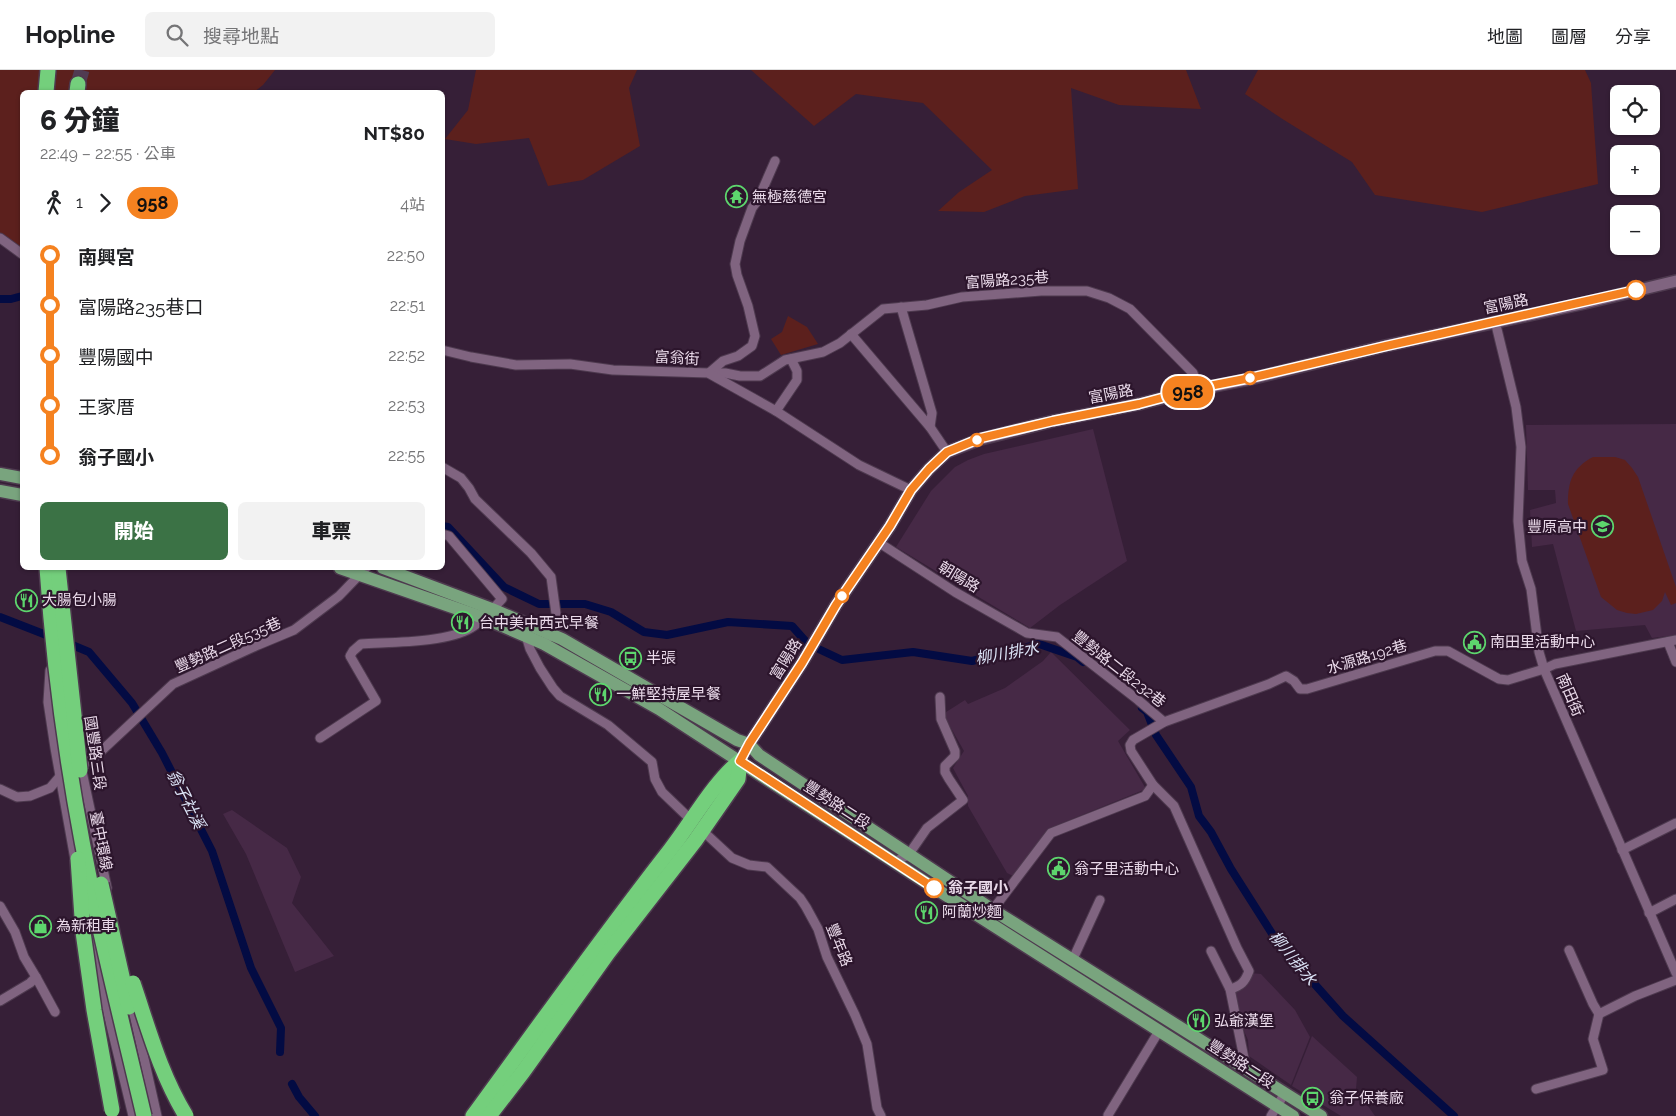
<!DOCTYPE html>
<html lang="zh-TW">
<meta charset="utf-8">
<style>
body{margin:0;font-family:Raleway,"Noto Sans TC",sans-serif;background:#f2f2f2;color:#202124;height:100vh;display:flex;flex-direction:column;font-size:19px;white-space:nowrap}
*{box-sizing:border-box;margin:0}
p{font-size:16px;color:#757577}
.icon{flex:none;width:28px;height:28px;fill:none;stroke:currentColor;stroke-width:2;stroke-linecap:round;stroke-linejoin:round}
.map{position:relative;flex:1;overflow:hidden}
.details{position:absolute;left:20px;top:20px;width:425px;height:480px;display:flex;flex-direction:column;background:#fff;border-radius:8px;box-shadow:0 1px 4px #0004}
.details>*{flex:none}
.badge{padding:0 10px;border-radius:16px;font-size:18px;line-height:32px}
.fabs{position:absolute;left:1610px;top:15px;display:grid;gap:10px}
.fabs a{display:grid;place-items:center;width:50px;height:50px;border-radius:8px;background:#fff;box-shadow:0 1px 4px #0004;font-size:25px}
.map>.badge{position:absolute;translate:-50% -50%;box-shadow:0 0 0 2px #fff}
.legs{display:flex;align-items:center;gap:8px;height:55px;padding:0 20px;font-size:16px}
.legs p{margin-inline-start:auto}
.head{display:flex;align-items:center;justify-content:space-between;height:85px;padding:0 20px}
h1{font-size:28px;font-weight:800;line-height:38px}
.button{display:flex;gap:10px;margin-top:auto;padding:10px 20px}
.button a{flex:1;height:58px;border-radius:8px;background:#3b7245;color:#fff;font-size:20px;font-weight:800;line-height:58px;text-align:center}
.button a+a{background:#f2f2f2;color:#202124}
ul{padding:0 20px;list-style:none}
li{display:flex;align-items:center;gap:18px;height:50px;font-size:19px}
li i{display:grid;place-items:center;width:8px;height:100%;margin:0 6px;background:currentColor}
li i::after{content:'';width:12px;height:12px;margin:-6px;border:4px solid;border-radius:50%;background:#fff}
li p{margin-inline-start:auto}
li:first-child i{background:linear-gradient(#0000 50%,currentColor 0)}
li:last-child i{background:linear-gradient(currentColor 50%,#0000 0)}
header{display:flex;align-items:center;gap:30px;box-sizing:border-box;height:70px;padding:0 25px;background:#fff;border-bottom:1px solid #e0e0e0}
header strong{font-size:24px}
nav{display:flex;gap:28px;margin-inline-start:auto;font-size:18px}
.search{width:350px;height:45px;background:#f2f2f2;display:flex;align-items:center;gap:12px;box-sizing:border-box;padding:0 18px;border-radius:8px;color:#757577;font-size:19px}
.map>svg:first-child{display:block}
.built{fill:#462946}
.green{fill:#5c201d}
.lines{fill:none;stroke-linecap:round;stroke-linejoin:round}
.canal{stroke:#030b43;stroke-width:8}
.highway-tunnel{stroke:#513b52;stroke-width:15;stroke-dasharray:15 8;stroke-linecap:butt}
.street-casing{stroke:#4e3a4f;stroke-width:11}
.secondary-casing{stroke:#4e3a4f;stroke-width:14}
.primary-casing{stroke:#4e3a4f;stroke-width:15}
.highway-casing{stroke:#4e3a4f;stroke-width:18}
.street{stroke:#806480;stroke-width:9}
.secondary{stroke:#806480;stroke-width:11}
.primary{stroke:#79a47e;stroke-width:12}
.highway{stroke:#74cf7c;stroke-width:15}
.highway-bridge-casing{stroke:#4e3a4f;stroke-width:18;stroke-linecap:butt}
.highway-bridge{stroke:#74cf7c;stroke-width:15}
.line-1-casing{stroke:#fff;stroke-width:11}
.line-1{stroke:#f58220;stroke-width:8}
.stop-1-dot{fill:#fff;stroke:#f58220;stroke-width:2.5}
.labels{text-anchor:middle;dominant-baseline:central;stroke-width:4.5;stroke-linejoin:round;paint-order:stroke}
.poi-label{font-size:15px;fill:#eadaea;stroke:#2c152c;text-anchor:start}
.street-label{font-size:15px;fill:#eadaea;stroke:#2c152c}
.stop-label{font-size:15px;font-weight:bold;fill:#eadaea;stroke:#2c152c;text-anchor:start}
.water-label{font-size:16px;font-style:italic;fill:#dbe3f6;stroke:#2c152c}
</style>
<header>
<strong>Hopline</strong>
<div class="search"><svg class="icon" aria-label="search" viewBox="0 0 24 24"><circle cx="10" cy="10" r="6"/><path d="M15 15l6 6"/></svg>搜尋地點</div>
<nav><a>地圖</a><a>圖層</a><a>分享</a></nav>
</header>
<div class="map">
<svg width="1676" height="1046" viewBox="0 0 1676 1046">
<rect width="100%" height="100%" fill="#361f37"/>
<g class="built">
<path d="M1676,354V565L1652,568L1645,555L1576,561L1553,474L1532,477L1530,440L1556,433L1555,420H1528L1526,355Z"/>
<path d="M1093,359L1127,491L1060,535L1030,558L896,477L931,421L955,397L968,390L984,384Z"/>
<path d="M1051,582L1130,660L1118,671L1146,719L1050,758L1015,807L1007,803L968,736V726L953,698L964,681L943,644L965,630L968,634L1005,618L1043,591Z"/>
<path d="M232,740L287,778L301,807L292,833L334,886L295,902L246,784L223,744Z"/>
<path d="M1251,903L1261,904L1295,940L1310,967L1291,1015L1249,986L1248,970L1241,954L1232,919Z"/>
<path d="M1312,966L1357,1007L1356,1019L1375,1046H1341L1292,1016Z"/>
</g>
<g class="green">
<path d="M0,0H275L263,15L254,22H22V184L12,171L0,163Z"/>
<path d="M476,0H637L629,18L640,76L583,110L548,116L529,68L476,74L445,69L468,40Z"/>
<path d="M751,0H1186L1201,39L1119,35L1071,18L1078,119L1025,126L984,142L938,141L959,122L992,100L923,33L856,24L814,56Z"/>
<path d="M1258,0H1585L1591,13L1598,114L1482,142L1375,125L1352,92L1284,50L1245,24Z"/>
<path d="M788,246L807,257L818,274L781,285L771,269L782,262Z"/>
<path d="M1593,387H1615L1625,390L1632,398L1638,407L1676,517V533L1671,535L1665,522L1662,531L1653,540L1636,544L1627,543L1617,540L1601,527L1568,434C1568,412 1572,398 1593,387Z"/>
</g>
<g class="lines">
<g class="canal">
<path d="M0,229H11L22,226"/>
<path d="M442,456L448,457L504,517L539,534H585L611,542L644,562L667,565L728,552L792,556L808,574L842,590L913,582L972,591L1039,574L1077,587L1083,592"/>
<path d="M0,547L54,568"/>
<path d="M65,572L89,582L132,633L162,683L212,781L251,898L281,958L280,982"/>
<path d="M1142,638L1147,642L1156,665L1191,717L1199,746L1211,762L1231,799L1278,873L1343,946L1454,1046"/>
<path d="M292,1014L299,1027L315,1046"/>
</g>
<path class="highway-tunnel" d="M78,14L82,0"/>
<defs>
<g id="street">
<path d="M0,168L22,184"/>
<path d="M901,237L932,343L930,357"/>
<path d="M1495,251L1516,337L1521,377L1518,451L1522,491L1531,519L1539,582L1544,599L1676,903"/>
<path d="M851,264L930,357L947,382"/>
<path d="M442,280L471,287L516,295L570,294L613,300L709,303H725L740,306H760L785,290L823,282L840,273L883,239L927,235L962,227L1041,221H1087L1109,228L1130,239L1193,303L1199,319"/>
<path d="M709,303L723,291L738,286L752,276L755,266L748,236L737,205L735,194L740,171L752,138L758,130L775,91"/>
<path d="M710,304L776,341L859,395L911,420"/>
<path d="M776,341L797,310V301L791,289"/>
<path d="M442,397L461,408L469,418L475,429L531,483L551,507L557,551L548,568"/>
<path d="M878,472L955,522L1027,563L1057,567L1138,630L1164,652"/>
<path d="M526,566L530,579L540,598L553,618L560,626L608,655L652,692L655,709L662,722L688,747"/>
<path d="M1668,572L1676,592"/>
<path d="M50,600L48,632L55,678L76,795"/>
<path d="M320,668L376,631L350,586L353,581L361,574C391,572 446,573 471,558C483,551 492,540 502,529L449,466L442,464"/>
<path d="M81,697L107,818"/>
<path d="M77,699L97,685L173,614L258,575L294,560L339,526L366,498"/>
<path d="M0,719L17,727L30,726L50,718L62,704"/>
<path d="M705,763L732,788L749,795L767,797L800,828L806,837L818,859L827,887L855,945L867,974L877,1038L881,1046"/>
<path d="M1622,780L1676,753"/>
<path d="M895,792L909,784L927,758L963,730L949,709L945,702V696L955,686V681L941,649L940,627"/>
<path d="M0,836L15,862L24,887L36,907L30,913L0,931"/>
<path d="M1649,843L1676,829"/>
<path d="M985,850L1051,763L1145,726L1153,715"/>
<path d="M90,869L133,1046"/>
<path d="M1569,880L1593,934L1599,944"/>
<path d="M1211,881L1230,919L1244,988L1239,994"/>
<path d="M1073,889L1100,830"/>
<path d="M36,907L55,942"/>
<path d="M1230,919C1241,916 1245,912 1249,901L1237,878L1174,736L1153,715L1131,681L1130,675L1133,670L1164,652L1269,614L1286,606L1294,611L1300,619H1307L1435,581H1448L1499,609L1508,610L1544,599L1555,594L1676,570"/>
<path d="M131,931L157,1046"/>
<path d="M1536,1019L1603,1000L1593,969L1599,944L1635,926L1676,910"/>
<path d="M1108,1045L1159,961"/>
<path d="M1271,1046L1285,1023"/>
</g>
<path id="secondary" d="M740,691L749,674L802,593L836,535L890,456L911,420L929,399L947,382L981,369L1053,351L1139,334L1199,319L1250,309L1385,276L1585,233L1676,211"/>
<g id="primary">
<path d="M0,404L22,408"/>
<path d="M0,421L22,425"/>
<path d="M340,498L484,548L544,574L659,639L922,810L1293,1046"/>
<path d="M383,498L492,539L562,569L737,670L749,674L759,685L993,840L1321,1046"/>
</g>
<g id="highway">
<path d="M46,22L48,0"/>
<path d="M77,22L78,14"/>
<path d="M473,1046C538,957 602,867 670,780C692,752 713,713 740,691"/>
<path d="M489,1046L523,1002L608,883L695,771L738,709L740,691"/>
</g>
</defs>
<use href="#street" class="street-casing"/>
<use href="#secondary" class="secondary-casing"/>
<use href="#primary" class="primary-casing"/>
<use href="#highway" class="highway-casing"/>
<use href="#street" class="street"/>
<use href="#secondary" class="secondary"/>
<use href="#primary" class="primary"/>
<use href="#highway" class="highway"/>
<defs>
<g id="highway-bridge">
<path d="M47,498C55,617 73,737 99,854C113,918 129,982 144,1046"/>
<path d="M58,498L80,700"/>
<path d="M78,789L83,862L94,940L112,1040"/>
<path d="M101,814L129,937"/>
<path d="M133,913C149,960 160,1003 186,1046"/>
</g>
</defs>
<use href="#highway-bridge" class="highway-bridge-casing"/>
<use href="#highway-bridge" class="highway-bridge"/>
</g>
<g class="lines">
<defs>
<path id="line-1" d="M934,818L740,691L749,674L802,593L836,535L890,456L911,420L929,399L947,382L981,368L1053,351L1139,334L1199,318L1250,308L1386,276L1636,220"/>
</defs>
<use href="#line-1" class="line-1-casing"/>
<use href="#line-1" class="line-1"/>
</g>
<defs>
<symbol id="temple-ring" viewBox="-11 -11 22 22"><circle r="9.5" fill="#2c152c" stroke="#5dd56d" stroke-width="1.5"/><path d="M0-6L5-2H3V0L6.5 2.5H4V6H1.5V3h-3V6H-4V2.5H-6.5L-3 0V-2H-5Z" fill="#5dd56d"/></symbol>
<symbol id="school-ring" viewBox="-11 -11 22 22"><circle r="9.5" fill="#2c152c" stroke="#5dd56d" stroke-width="1.5"/><path d="M0-5L7-2L0 1L-7-2ZM-4 1L0 2.5L4 1V4Q0 6-4 4Z" fill="#5dd56d"/></symbol>
<symbol id="restaurant-ring" viewBox="-11 -11 22 22"><circle r="9.5" fill="#2c152c" stroke="#5dd56d" stroke-width="1.5"/><path d="M-5-6h1v4h1v-4h1v4h1v-4h1v5L-1.5 .5V6h-2V.5L-5-1ZM5-6V6H3V1.5H1.5Q1.5-4 5-6Z" fill="#5dd56d"/></symbol>
<symbol id="civic-ring" viewBox="-11 -11 22 22"><circle r="9.5" fill="#2c152c" stroke="#5dd56d" stroke-width="1.5"/><path d="M-.6-6.5H3V-4.5H.6V-3L4-1V1h2V6H-6V1h2V-1L-.6-3ZM-1.2 2.5V6h2.4V2.5Z" fill="#5dd56d"/></symbol>
<symbol id="bus-ring" viewBox="-11 -11 22 22"><circle r="9.5" fill="#2c152c" stroke="#5dd56d" stroke-width="1.5"/><path d="M-5-6H5V4H4V6H2V4H-2V6H-4V4H-5ZM-3.5-4V0h7V-4ZM-3.5 1.2v1.5H-2V1.2ZM2 1.2v1.5H3.5V1.2Z" fill="#5dd56d"/></symbol>
<symbol id="shop-ring" viewBox="-11 -11 22 22"><circle r="9.5" fill="#2c152c" stroke="#5dd56d" stroke-width="1.5"/><path d="M-5-2.5h2.3a2.7 3.5 0 0 1 5.4 0H5L5.5 6h-11ZM-1.5-2.5h3a1.5 2.3 0 0 0-3 0Z" fill="#5dd56d"/></symbol>
</defs>
<g fill-rule="evenodd">
<use href="#temple-ring" x="724" y="114" width="25" height="25"/>
<use href="#school-ring" x="1590" y="444" width="25" height="25"/>
<use href="#restaurant-ring" x="14" y="518" width="25" height="25"/>
<use href="#restaurant-ring" x="450" y="540" width="25" height="25"/>
<use href="#civic-ring" x="1462" y="560" width="25" height="25"/>
<use href="#bus-ring" x="618" y="576" width="25" height="25"/>
<use href="#restaurant-ring" x="588" y="612" width="25" height="25"/>
<use href="#civic-ring" x="1046" y="786" width="25" height="25"/>
<use href="#restaurant-ring" x="914" y="830" width="25" height="25"/>
<use href="#shop-ring" x="28" y="844" width="25" height="25"/>
<use href="#restaurant-ring" x="1186" y="938" width="25" height="25"/>
<use href="#bus-ring" x="1300" y="1016" width="25" height="25"/>
</g>
<g class="stop-1-dot">
<circle cx="1636" cy="220" r="9"/>
<circle cx="1250" cy="308" r="6"/>
<circle cx="977" cy="370" r="6"/>
<circle cx="842" cy="526" r="6"/>
<circle cx="934" cy="818" r="9"/>
</g>
<g class="labels">
<g class="poi-label">
<text x="752" y="127">無極慈德宮</text>
<text x="1587" y="457" text-anchor="end">豐原高中</text>
<text x="42" y="530">大腸包小腸</text>
<text x="479" y="553">台中美中西式早餐</text>
<text x="1490" y="572">南田里活動中心</text>
<text x="646" y="588">半張</text>
<text x="616" y="624">一鮮堅持屋早餐</text>
<text x="1074" y="799">翁子里活動中心</text>
<text x="942" y="842">阿蘭炒麵</text>
<text x="56" y="856">為新租車</text>
<text x="1214" y="951">弘爺漢堡</text>
<text x="1329" y="1028">翁子保養廠</text>
</g>
<g class="street-label">
<text transform="translate(1007 210) rotate(-4)">富陽路235巷</text>
<text transform="translate(1506 234) rotate(-12)">富陽路</text>
<text transform="translate(677 288) rotate(3)">富翁街</text>
<text transform="translate(1111 324) rotate(-11)">富陽路</text>
<text transform="translate(959 507) rotate(31)">朝陽路</text>
<text transform="translate(228 575) rotate(-24)">豐勢路二段535巷</text>
<text transform="translate(1367 587) rotate(-17)">水源路192巷</text>
<text transform="translate(786 589) rotate(-58)">富陽路</text>
<text transform="translate(1119 599) rotate(38)">豐勢路二段232巷</text>
<text transform="translate(1570 625) rotate(67)">南田街</text>
<text transform="translate(95 683) rotate(82)">國豐路三段</text>
<text transform="translate(837 735) rotate(33)">豐勢路二段</text>
<text transform="translate(101 771) rotate(79)">臺中環線</text>
<text transform="translate(839 875) rotate(68)">豐年路</text>
<text transform="translate(1241 994) rotate(33)">豐勢路二段</text>
</g>
<g class="stop-label">
<text x="948" y="818">翁子國小</text>
</g>
<g class="water-label">
<text transform="translate(1007 583) rotate(-10)">柳川排水</text>
<text transform="translate(186 729) rotate(63)">翁子社溪</text>
<text transform="translate(1293 888) rotate(51)">柳川排水</text>
</g>
</g>
</svg>
<div class="fabs">
<a><svg class="icon" aria-label="locate" viewBox="0 0 24 24"><circle cx="12" cy="12" r="6"/><path d="M12 2v4M12 18v4M2 12h4M18 12h4"/></svg></a>
<a>+</a>
<a>−</a>
</div>
<b class="badge" style="left:1188px;top:322px;background:#f58220;color:#111">958</b>
<section class="details">
<div class="head"><div><h1>6 分鐘</h1><p>22:49 – 22:55 · 公車</p></div><b>NT$80</b></div>
<div class="legs"><svg class="icon" aria-label="walk" viewBox="0 0 24 24"><circle cx="13" cy="4" r="2"/><path d="M13 8l-2 6 4 7M11 14l-3 7M7 12l3-4h3l4 4"/></svg>1<svg class="icon" aria-label="forward" viewBox="0 0 24 24"><path d="M9 5l7 7-7 7"/></svg><b class="badge" style="background:#f58220;color:#111">958</b><p>4站</p></div>
<ul>
<li><i style="color:#f58220"></i><b>南興宮</b><p>22:50</p></li>
<li><i style="color:#f58220"></i><span>富陽路235巷口</span><p>22:51</p></li>
<li><i style="color:#f58220"></i><span>豐陽國中</span><p>22:52</p></li>
<li><i style="color:#f58220"></i><span>王家厝</span><p>22:53</p></li>
<li><i style="color:#f58220"></i><b>翁子國小</b><p>22:55</p></li>
</ul>
<div class="button"><a>開始</a><a>車票</a></div>
</section>
</div>
